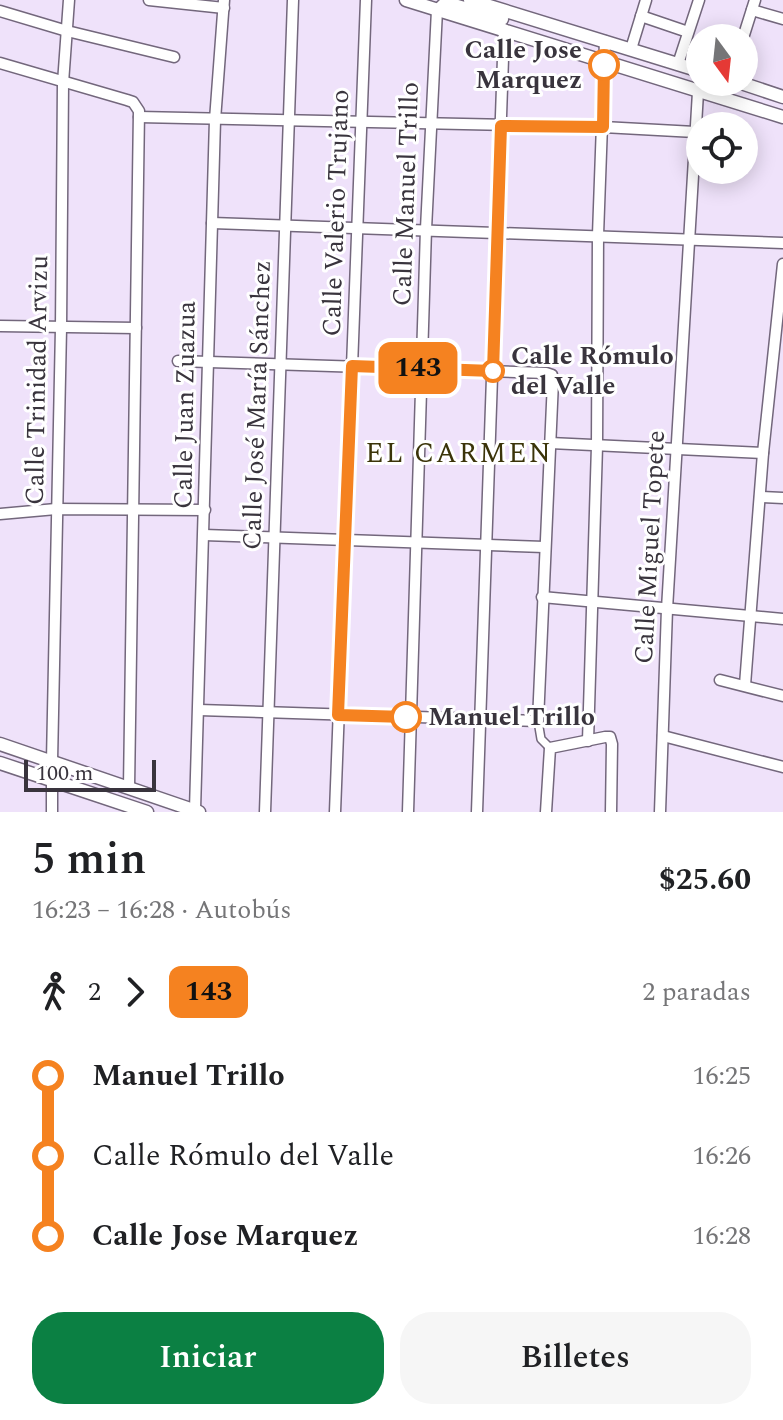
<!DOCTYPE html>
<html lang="es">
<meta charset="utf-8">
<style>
body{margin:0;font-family:Spectral,serif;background:#f6f6f6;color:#202124;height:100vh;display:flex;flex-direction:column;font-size:30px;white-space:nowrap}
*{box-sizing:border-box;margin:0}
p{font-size:26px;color:#757577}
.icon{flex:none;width:44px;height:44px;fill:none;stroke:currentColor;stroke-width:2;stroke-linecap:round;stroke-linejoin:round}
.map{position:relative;height:812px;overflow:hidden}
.details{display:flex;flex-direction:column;background:#fff;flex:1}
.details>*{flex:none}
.badge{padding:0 16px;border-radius:12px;font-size:28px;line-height:52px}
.needle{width:52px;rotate:165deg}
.buttons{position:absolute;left:686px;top:24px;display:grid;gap:16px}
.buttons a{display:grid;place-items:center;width:72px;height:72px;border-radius:50%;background:#fff;box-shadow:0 4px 20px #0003;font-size:40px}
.scale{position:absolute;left:24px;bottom:20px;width:132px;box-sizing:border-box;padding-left:8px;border:4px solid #39343d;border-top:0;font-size:22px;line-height:28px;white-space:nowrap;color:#39343d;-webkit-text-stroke:6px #fff;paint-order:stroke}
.map>.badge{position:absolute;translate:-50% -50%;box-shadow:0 0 0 4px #fff}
.legs{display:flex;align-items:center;gap:12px;height:88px;padding:0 32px;font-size:26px}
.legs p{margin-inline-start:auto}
.headline{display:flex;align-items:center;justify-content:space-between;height:136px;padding:0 32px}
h1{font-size:44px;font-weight:600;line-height:60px}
.primary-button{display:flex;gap:16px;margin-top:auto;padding:16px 32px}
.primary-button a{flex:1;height:92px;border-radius:32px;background:#0b8043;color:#fff;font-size:32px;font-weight:600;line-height:92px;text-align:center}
.primary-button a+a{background:#f6f6f6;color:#202124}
ul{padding:0 32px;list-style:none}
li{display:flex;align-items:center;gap:28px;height:80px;font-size:30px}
li i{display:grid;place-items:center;width:12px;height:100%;margin:0 10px;background:currentColor}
li i::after{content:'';width:20px;height:20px;margin:-10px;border:6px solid;border-radius:50%;background:#fff}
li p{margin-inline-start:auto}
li:first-child i{background:linear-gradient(#0000 50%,currentColor 0)}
li:last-child i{background:linear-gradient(currentColor 50%,#0000 0)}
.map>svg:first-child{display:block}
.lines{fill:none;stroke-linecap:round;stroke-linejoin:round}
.pedestrian-casing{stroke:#73677c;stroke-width:10}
.minor-casing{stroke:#73677c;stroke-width:13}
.tertiary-casing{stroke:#73677c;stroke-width:15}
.pedestrian{stroke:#fff;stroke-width:7}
.minor{stroke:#fff;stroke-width:10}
.tertiary{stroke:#fff;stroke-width:12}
.line-1-casing{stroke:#fff;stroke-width:18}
.line-1{stroke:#f58220;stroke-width:12}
.stop-1-dot{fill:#fff;stroke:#f58220;stroke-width:4}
.labels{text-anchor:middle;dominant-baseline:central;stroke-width:6;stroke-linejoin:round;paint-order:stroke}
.stop-label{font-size:26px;font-weight:bold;fill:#39343d;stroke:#fff;text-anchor:start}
.street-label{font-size:26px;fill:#39343d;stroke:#fff}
.neighbourhood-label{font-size:28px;letter-spacing:2px;fill:#3b3409;stroke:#fff}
</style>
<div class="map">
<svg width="783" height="812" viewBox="0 0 783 812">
<rect width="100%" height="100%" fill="#efe2fa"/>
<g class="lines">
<defs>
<path id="pedestrian" d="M538,721L541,739L550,748"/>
<g id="minor">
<path d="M149,0L224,8"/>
<path d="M752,10L783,19"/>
<path d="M0,11L67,31L174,57"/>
<path d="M641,16L688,32"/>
<path d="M743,38L755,0"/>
<path d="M631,49L646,0"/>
<path d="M0,63L127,100L133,102L139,111L129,788"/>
<path d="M678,64L699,0"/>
<path d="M139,117L603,127L695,132"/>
<path d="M212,223L783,243"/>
<path d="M0,326L136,328"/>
<path d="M178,361L546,373L552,375L553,381L538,721L199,710"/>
<path d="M550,443L763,453"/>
<path d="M760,497L783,498"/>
<path d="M0,514L56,509L205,510"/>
<path d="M204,535L544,547"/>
<path d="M542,597L783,619"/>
<path d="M720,680L783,696"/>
<path d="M745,685L763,453L783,264"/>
<path d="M663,736L783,767"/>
<path d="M588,741L597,446L598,235L605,41"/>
<path d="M52,761L61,328L63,83L69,0"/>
<path d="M195,810L215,120L224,0"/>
<path d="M52,812V781"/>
<path d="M265,812L293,0"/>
<path d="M335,812L366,0"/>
<path d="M408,812L426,229L437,10L447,0"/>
<path d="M477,812L504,29"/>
<path d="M546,812L550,748L605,737H610L612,744L611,812"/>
<path d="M660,812L667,609L698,92"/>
</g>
<g id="tertiary">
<path d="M406,0L783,117"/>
<path d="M470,0L700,71"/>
<path d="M438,10L454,5L502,19"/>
<path d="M738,82L783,97"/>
<path d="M0,744L199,812"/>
<path d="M0,763L147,812"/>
</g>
</defs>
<use href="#pedestrian" class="pedestrian-casing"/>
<use href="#minor" class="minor-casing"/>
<use href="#tertiary" class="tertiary-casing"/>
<use href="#pedestrian" class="pedestrian"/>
<use href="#minor" class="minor"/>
<use href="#tertiary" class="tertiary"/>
</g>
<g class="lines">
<defs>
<path id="line-1" d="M406,717L338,715L352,366L493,371L501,126L603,127L604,65"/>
</defs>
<use href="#line-1" class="line-1-casing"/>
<use href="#line-1" class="line-1"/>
</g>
<g class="stop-1-dot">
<circle cx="604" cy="65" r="14"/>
<circle cx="493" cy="371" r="10"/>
<circle cx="406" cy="717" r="14"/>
</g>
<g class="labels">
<g class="stop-label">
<text x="582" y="50" text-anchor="end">Calle Jose<tspan x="582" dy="30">Marquez</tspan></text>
<text x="511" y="356">Calle Rómulo<tspan x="511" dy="30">del Valle</tspan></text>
<text x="428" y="717">Manuel Trillo</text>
</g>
<g class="street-label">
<text transform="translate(406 194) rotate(-88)">Calle Manuel Trillo</text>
<text transform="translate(336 213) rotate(-88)">Calle Valerio Trujano</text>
<text transform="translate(37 380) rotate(-89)">Calle Trinidad Arvizu</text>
<text transform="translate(185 405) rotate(-89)">Calle Juan Zuazua</text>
<text transform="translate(257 405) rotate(-88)">Calle José María Sánchez</text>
<text transform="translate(650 547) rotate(-87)">Calle Miguel Topete</text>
</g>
<g class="neighbourhood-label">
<text x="459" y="453">EL CARMEN</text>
</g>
</g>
</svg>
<div class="buttons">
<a><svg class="needle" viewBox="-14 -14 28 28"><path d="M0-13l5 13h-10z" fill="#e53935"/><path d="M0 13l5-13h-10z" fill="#757577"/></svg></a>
<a><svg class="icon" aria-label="locate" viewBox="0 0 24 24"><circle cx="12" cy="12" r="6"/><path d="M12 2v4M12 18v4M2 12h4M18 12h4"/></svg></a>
</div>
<div class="scale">100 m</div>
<b class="badge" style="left:418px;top:368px;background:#f58220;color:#111">143</b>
</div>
<section class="details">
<div class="headline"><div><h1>5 min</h1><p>16:23 – 16:28 · Autobús</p></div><b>$25.60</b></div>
<div class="legs"><svg class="icon" aria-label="walk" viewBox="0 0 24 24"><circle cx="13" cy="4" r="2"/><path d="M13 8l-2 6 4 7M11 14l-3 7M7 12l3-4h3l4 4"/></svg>2<svg class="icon" aria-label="forward" viewBox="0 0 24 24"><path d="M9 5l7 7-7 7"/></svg><b class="badge" style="background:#f58220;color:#111">143</b><p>2 paradas</p></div>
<ul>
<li><i style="color:#f58220"></i><b>Manuel Trillo</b><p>16:25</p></li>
<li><i style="color:#f58220"></i><span>Calle Rómulo del Valle</span><p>16:26</p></li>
<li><i style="color:#f58220"></i><b>Calle Jose Marquez</b><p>16:28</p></li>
</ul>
<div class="primary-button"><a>Iniciar</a><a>Billetes</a></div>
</section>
